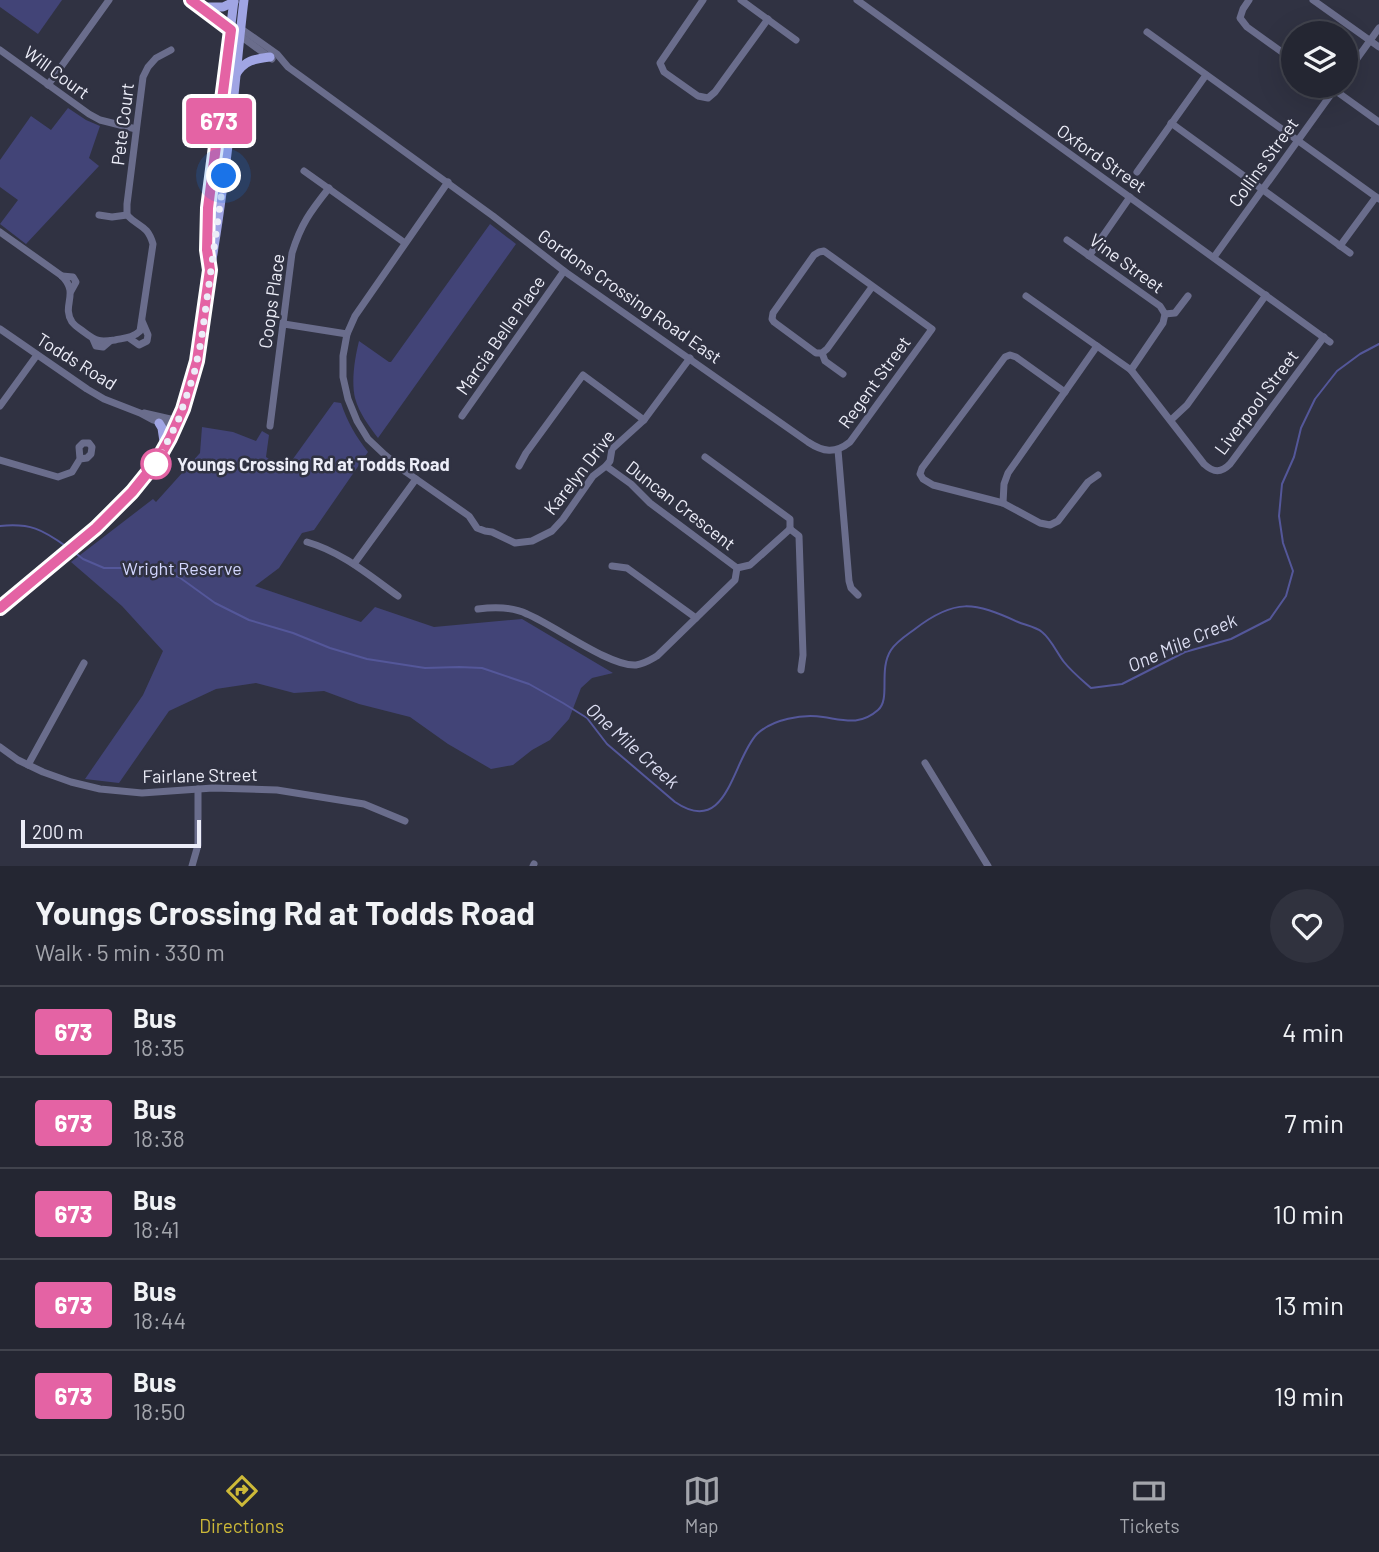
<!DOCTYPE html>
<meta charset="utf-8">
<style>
body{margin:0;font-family:Barlow,sans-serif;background:#30323e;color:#f1f3f6;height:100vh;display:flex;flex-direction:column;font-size:26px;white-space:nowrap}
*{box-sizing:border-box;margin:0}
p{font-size:23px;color:#a3a5ac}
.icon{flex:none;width:38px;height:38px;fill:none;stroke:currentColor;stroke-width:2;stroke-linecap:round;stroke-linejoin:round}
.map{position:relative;height:866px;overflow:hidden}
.details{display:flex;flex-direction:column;background:#242632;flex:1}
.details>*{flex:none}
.badge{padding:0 14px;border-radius:5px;font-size:24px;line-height:46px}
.tools{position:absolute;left:1281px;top:21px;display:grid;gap:14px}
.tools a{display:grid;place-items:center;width:77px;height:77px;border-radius:50%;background:#242632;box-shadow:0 7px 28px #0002,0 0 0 2px #41434d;font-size:35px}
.scale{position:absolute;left:21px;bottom:18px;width:180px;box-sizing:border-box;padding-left:7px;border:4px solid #ecedf8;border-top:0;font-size:19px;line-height:24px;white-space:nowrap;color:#ecedf8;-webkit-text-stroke:5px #303242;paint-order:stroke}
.you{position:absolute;width:35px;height:35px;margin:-18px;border:5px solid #fff;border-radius:50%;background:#1a73e8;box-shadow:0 0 0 10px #1a73e833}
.map>.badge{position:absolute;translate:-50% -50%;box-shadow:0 0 0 4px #fff}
.round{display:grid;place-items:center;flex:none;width:74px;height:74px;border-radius:37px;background:#30323e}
.headline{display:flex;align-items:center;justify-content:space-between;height:119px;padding:0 35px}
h1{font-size:33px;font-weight:700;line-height:52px}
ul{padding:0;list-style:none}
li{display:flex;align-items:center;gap:21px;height:91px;padding:0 35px;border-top:2px solid #41434d}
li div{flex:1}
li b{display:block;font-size:26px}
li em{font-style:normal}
li .badge{min-width:77px;font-weight:700;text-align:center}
.menu{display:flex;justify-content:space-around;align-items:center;height:98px;border-top:2px solid #41434d;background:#242632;font-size:19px;color:#a3a5ac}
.menu a{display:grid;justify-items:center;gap:4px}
.menu .current{color:#cdb938}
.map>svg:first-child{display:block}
.green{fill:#424477}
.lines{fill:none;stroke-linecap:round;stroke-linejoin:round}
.stream{stroke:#54579a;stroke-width:2}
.minor{stroke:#6a6d8c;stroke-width:7}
.major{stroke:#a0a5e4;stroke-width:9}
.line-casing{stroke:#fff;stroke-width:16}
.line{stroke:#e463a4;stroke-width:10}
.walk{stroke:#ecedf8;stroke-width:7;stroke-dasharray:0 12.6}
.stop-dot{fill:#fff;stroke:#e463a4;stroke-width:3.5}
.labels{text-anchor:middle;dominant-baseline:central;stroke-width:5;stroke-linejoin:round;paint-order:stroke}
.street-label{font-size:18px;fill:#ecedf8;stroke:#303242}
.stop-label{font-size:18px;font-weight:bold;fill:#ecedf8;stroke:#303242;text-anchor:start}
.park-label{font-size:18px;fill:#d3d7ff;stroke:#303242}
.water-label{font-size:19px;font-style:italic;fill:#dcdef2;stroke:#303242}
</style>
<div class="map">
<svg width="1379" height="866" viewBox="0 0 1379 866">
<rect width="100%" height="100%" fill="#303242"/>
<g class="green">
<path d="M0,0H62L38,34L0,7Z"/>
<path d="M68,108L86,120L100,126L89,158L99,166L26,244L0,224L18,200L0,187V160L31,116L51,130Z"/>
<path d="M490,224L516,244L378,438C369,426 359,413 355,398C351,381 355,357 359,341L389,362H391Z"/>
<path d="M334,402L341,403C347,421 356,437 368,452L314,530L302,533L279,568L255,586L361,622L375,607L434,627L522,619L613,673L592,678L581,688L569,719L550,740L532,750L513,765L491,769L448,744L410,717L359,704L324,691L294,693L256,683L216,689L169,711L119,783L85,779L143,695L163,651L122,606L71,562L153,499L156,502L200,453L202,427L233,432L256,441L262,431L269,435L266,457L285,470Z"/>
</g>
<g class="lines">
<g class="stream">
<path d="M0,526C30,523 42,529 67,547"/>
<path d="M74,552L83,559L104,568H151L179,577L215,603L249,620L293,633L330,648L367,659L425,668L459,667L482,668L529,684L563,703L587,718L607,744L675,802C728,838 732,760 757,734C773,719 802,714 823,717C844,720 860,726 878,710C891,699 878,670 891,650C897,641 907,635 915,629C955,598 974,602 1018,622C1025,625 1036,627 1042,632C1051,639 1057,653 1064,662C1072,672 1082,680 1091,688L1122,684L1185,652L1231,639L1270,619L1286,596L1293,571L1283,543L1279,516L1282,484L1294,457L1301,428L1315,399L1337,371L1360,354L1379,344"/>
</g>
<g class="minor">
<path d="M703,0L660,63L664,72L698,96L708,98L715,92L768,19"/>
<path d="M741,0L796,40"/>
<path d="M857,0L1330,342"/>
<path d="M1249,0L1243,9L1240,18L1247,27L1293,60"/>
<path d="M1313,0L1379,47"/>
<path d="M240,28L277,54L288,67L493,216L564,271L808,442C823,452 835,454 850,442L932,329L824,251L819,252L814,255L773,313L772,319L774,322L816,353H822L827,349L872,287"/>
<path d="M1147,32L1379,199"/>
<path d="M239,35L272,59"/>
<path d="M0,50L89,114L100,120L136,129"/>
<path d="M1346,74L1379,28"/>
<path d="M48,85L109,0"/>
<path d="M1329,86L1379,122"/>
<path d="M1171,123L1350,253"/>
<path d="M304,171L405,243"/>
<path d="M1137,172L1206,75"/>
<path d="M448,182L355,316L347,334L343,356V377L348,399L357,421L368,439L385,455L406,472L469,516L477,528L485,531L492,532L515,543L532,541L552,531L563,519L593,476L606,466L610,461L612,449L644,420L690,358"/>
<path d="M127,215V204L143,77L148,67L156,58L171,50"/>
<path d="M0,232L62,276C80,294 61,305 72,322C75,326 80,329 84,332C97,342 100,342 115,340C124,338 133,338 140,331L153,244C147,224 139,228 127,215L112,217L99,215"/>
<path d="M1067,240L1160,306L1165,314L1163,323L1131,370"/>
<path d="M1340,246L1376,197"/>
<path d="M1089,256L1130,197"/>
<path d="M1214,257L1337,86"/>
<path d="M62,276L73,277L76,282L71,291"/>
<path d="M1026,296L1131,370L1204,464C1214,473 1221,473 1230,464L1324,337"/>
<path d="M1165,314L1175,313L1188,296"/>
<path d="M284,324L347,334"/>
<path d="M0,329L87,389L104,399L140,413L153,420L176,427"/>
<path d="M129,338L139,345L147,341L148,335L142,321"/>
<path d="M93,339L96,346L103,347L110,341"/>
<path d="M822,353L825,361L843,374"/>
<path d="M1065,392L1016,357L1010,355L1005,357L922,468L920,474L923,479L933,485L1003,503L1040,523L1050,525L1058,521L1088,482L1098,475"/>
<path d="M0,406L37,355"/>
<path d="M144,413L179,421"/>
<path d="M462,416L564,271"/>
<path d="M1171,420L1187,405L1266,295"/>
<path d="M270,426L292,253C301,224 310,212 329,188"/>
<path d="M838,450L849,581L851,588L858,595"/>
<path d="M705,457L790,519V529"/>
<path d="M0,460L58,477L72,472L80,459L87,458L91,454L92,447L89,443H83L79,447L80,459"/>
<path d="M519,466L526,453L583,375L644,420"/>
<path d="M606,466L631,484L650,503L737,568"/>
<path d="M1003,503L1004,484L1008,473L1097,346"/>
<path d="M790,529L799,536L803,655L801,670"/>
<path d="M307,542C342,552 370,576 398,596"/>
<path d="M354,564L416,479"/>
<path d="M612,566L627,568L696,618"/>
<path d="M478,609C494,607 513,607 527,614C554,625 610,667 636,665C644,664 650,660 657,656L735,580L737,568L750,565L790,529"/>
<path d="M0,747L18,760L43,772L71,782L100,789L142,793L213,788L277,790L364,804L405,821"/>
<path d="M925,763L988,866"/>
<path d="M28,765L84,663"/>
<path d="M192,866L198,845V789"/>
<path d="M533,866L534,864"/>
</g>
<g class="major">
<path d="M191,0L235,33"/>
<path d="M208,7H223L234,2"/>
<path d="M236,74C245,60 254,59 270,57"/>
<path d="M209,263L207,250L208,208L234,0"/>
<path d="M159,423L162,428L165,448"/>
<path d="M0,608C53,562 114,522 155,464C196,408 199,339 209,273C211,264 213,256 214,247C221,205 226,163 231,121C236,81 239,40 244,0"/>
</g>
</g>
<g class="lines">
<defs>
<path id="line" d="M0,608L96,528L132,492L157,461L170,438L183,409L197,361L210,270L207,250L208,208L231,30L191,0"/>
</defs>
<use href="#line" class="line-casing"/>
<use href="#line" class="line"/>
<path class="walk" d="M156,464L178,421L194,374L201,342L224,176"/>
</g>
<circle class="stop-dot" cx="156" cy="464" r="14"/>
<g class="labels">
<g class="street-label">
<text transform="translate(57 72) rotate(36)">Will Court</text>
<text transform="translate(122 124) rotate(-83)">Pete Court</text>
<text transform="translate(1102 158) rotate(35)">Oxford Street</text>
<text transform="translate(1263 162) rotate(-54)">Collins Street</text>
<text transform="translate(1127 263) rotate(36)">Vine Street</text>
<text transform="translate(630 296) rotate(35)">Gordons Crossing Road East</text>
<text transform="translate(271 301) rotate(-82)">Coops Place</text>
<text transform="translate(500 335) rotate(-55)">Marcia Belle Place</text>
<text transform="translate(77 361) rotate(32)">Todds Road</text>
<text transform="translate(874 382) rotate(-54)">Regent Street</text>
<text transform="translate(1256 402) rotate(-53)">Liverpool Street</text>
<text transform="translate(579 472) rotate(-52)">Karelyn Drive</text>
<text transform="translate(681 505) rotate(38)">Duncan Crescent</text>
<text transform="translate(200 775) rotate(-1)">Fairlane Street</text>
</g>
<g class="stop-label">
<text x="177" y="464">Youngs Crossing Rd at Todds Road</text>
</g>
<g class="park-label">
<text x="182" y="568">Wright Reserve</text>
</g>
<g class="water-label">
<text transform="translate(1182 642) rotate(-24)">One Mile Creek</text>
<text transform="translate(633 745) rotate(42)">One Mile Creek</text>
</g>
</g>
</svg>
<div class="tools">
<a><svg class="icon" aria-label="layers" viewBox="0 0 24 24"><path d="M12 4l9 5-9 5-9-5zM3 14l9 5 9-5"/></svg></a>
</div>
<div class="scale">200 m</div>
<div class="you" style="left:224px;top:176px"></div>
<b class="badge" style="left:219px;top:121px;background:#e463a4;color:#fff">673</b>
</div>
<section class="details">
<div class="headline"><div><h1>Youngs Crossing Rd at Todds Road</h1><p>Walk · 5 min · 330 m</p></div><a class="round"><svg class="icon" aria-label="heart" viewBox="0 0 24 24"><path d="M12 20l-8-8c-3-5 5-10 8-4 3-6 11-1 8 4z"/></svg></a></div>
<ul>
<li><span class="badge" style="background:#e463a4;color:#fff">673</span><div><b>Bus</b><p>18:35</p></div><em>4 min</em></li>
<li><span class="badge" style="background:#e463a4;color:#fff">673</span><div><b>Bus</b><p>18:38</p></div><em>7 min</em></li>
<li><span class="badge" style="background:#e463a4;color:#fff">673</span><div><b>Bus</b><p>18:41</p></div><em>10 min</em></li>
<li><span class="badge" style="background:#e463a4;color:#fff">673</span><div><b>Bus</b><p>18:44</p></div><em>13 min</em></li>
<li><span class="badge" style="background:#e463a4;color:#fff">673</span><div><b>Bus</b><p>18:50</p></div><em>19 min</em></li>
</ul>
</section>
<nav class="menu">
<a class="current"><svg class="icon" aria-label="directions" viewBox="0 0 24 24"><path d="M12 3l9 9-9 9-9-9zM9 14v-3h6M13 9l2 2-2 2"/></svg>Directions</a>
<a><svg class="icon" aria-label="map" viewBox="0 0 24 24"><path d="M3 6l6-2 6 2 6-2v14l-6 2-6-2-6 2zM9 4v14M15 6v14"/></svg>Map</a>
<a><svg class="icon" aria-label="tickets" viewBox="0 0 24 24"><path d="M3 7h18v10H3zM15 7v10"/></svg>Tickets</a>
</nav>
